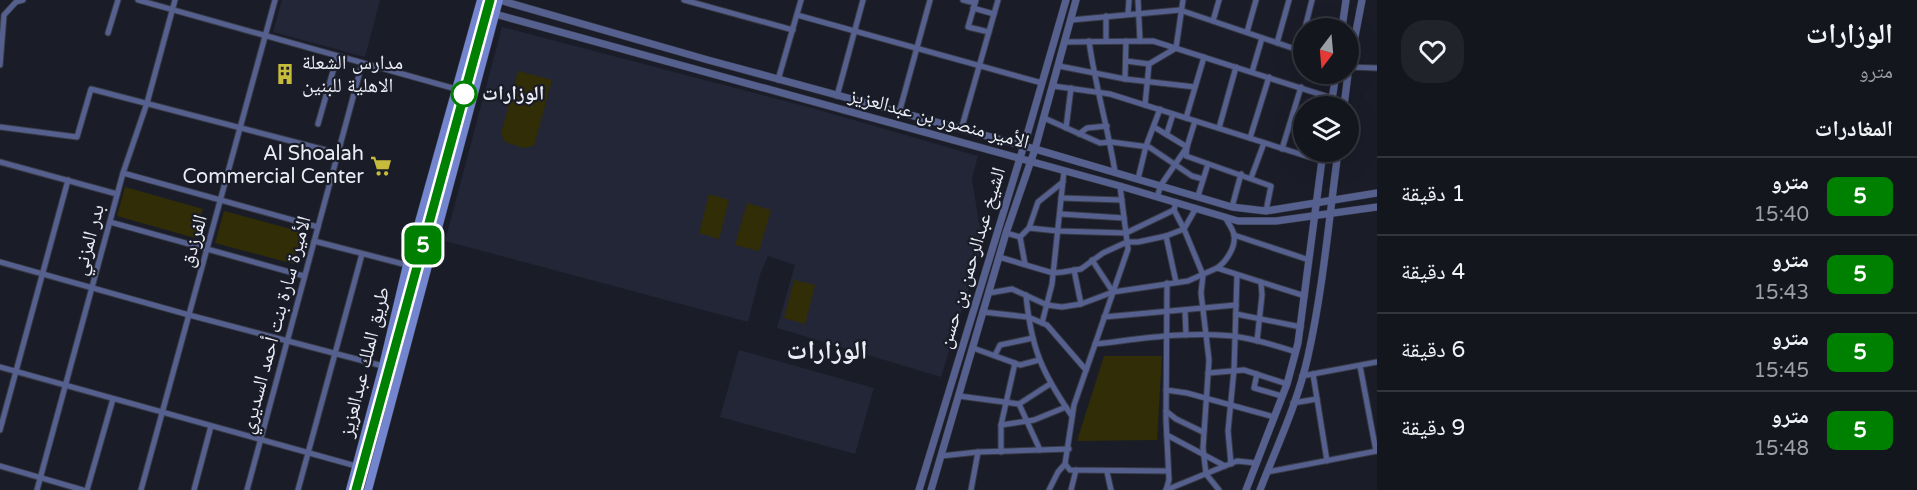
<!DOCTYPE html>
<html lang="ar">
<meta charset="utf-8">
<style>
body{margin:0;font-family:"Varela Round","Noto Naskh Arabic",sans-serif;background:#21232b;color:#f1f3f6;direction:rtl;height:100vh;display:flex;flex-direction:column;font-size:22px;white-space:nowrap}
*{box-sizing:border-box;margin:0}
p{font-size:20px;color:#9d9fa4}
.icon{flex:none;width:33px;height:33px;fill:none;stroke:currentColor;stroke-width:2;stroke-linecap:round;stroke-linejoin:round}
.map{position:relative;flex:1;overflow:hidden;direction:ltr}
.drawer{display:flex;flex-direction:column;background:#14161e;width:540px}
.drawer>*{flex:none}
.badge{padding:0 12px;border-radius:9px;font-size:21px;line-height:39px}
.needle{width:39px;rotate:196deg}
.tools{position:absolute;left:1293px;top:18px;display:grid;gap:12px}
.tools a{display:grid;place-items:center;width:66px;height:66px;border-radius:50%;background:#14161e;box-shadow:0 6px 24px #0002,0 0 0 2px #33353c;font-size:30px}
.map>.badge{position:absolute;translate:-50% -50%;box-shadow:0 0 0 3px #fff}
h2{padding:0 24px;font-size:22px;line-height:54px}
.round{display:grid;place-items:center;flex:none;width:63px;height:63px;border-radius:24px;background:#21232b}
.head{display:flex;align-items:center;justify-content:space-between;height:102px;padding:0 24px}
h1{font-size:28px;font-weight:800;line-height:45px}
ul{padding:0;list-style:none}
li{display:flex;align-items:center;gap:18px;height:78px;padding:0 24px;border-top:2px solid #33353c}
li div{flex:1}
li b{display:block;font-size:22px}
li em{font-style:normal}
li .badge{min-width:66px;font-weight:700;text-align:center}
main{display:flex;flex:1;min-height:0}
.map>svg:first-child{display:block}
.built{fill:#222636}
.green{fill:#312d07}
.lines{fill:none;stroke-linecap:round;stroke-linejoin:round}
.minor-casing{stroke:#373a45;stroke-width:7}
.tertiary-casing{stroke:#373a45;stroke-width:8}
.secondary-casing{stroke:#373a45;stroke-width:9}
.minor{stroke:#55608e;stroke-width:5}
.tertiary{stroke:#55608e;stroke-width:7}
.secondary{stroke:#7485cf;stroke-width:8}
.line-casing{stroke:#fff;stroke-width:14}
.line{stroke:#008000;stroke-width:9}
.stop-dot{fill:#fff;stroke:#008000;stroke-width:3}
.labels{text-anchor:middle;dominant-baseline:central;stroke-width:4.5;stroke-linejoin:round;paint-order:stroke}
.poi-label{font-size:20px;fill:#eaedf5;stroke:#1a1d28;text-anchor:start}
.stop-label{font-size:20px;font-weight:bold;fill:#eaedf5;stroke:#1a1d28;text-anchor:start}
.street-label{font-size:20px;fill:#eaedf5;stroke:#1a1d28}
.district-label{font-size:26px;font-weight:bold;fill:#eaedf5;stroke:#1a1d28}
</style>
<main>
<section class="drawer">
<div class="head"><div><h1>الوزارات</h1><p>مترو</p></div><a class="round"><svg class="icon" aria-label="heart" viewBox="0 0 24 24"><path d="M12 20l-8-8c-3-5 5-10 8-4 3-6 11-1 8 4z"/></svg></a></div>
<h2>المغادرات</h2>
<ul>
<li><span class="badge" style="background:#008000;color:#fff">5</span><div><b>مترو</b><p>15:40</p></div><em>1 دقيقة</em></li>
<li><span class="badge" style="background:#008000;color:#fff">5</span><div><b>مترو</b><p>15:43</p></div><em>4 دقيقة</em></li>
<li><span class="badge" style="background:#008000;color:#fff">5</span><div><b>مترو</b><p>15:45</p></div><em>6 دقيقة</em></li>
<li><span class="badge" style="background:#008000;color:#fff">5</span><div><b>مترو</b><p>15:48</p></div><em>9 دقيقة</em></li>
</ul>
</section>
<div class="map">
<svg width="1377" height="490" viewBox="0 0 1377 490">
<rect width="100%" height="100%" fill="#1a1d28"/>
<g class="built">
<path d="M282,0H380L365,57L273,32Z"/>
<path d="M502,27L812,108L978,156L972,178L979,224L985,236L941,377L777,328L795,265L768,256L760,275L748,322L445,241Z"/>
<path d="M739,350L874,388L855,454L720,417Z"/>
</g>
<g class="green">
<path d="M518,71L552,80L534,146L524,148L505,142L501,133Z"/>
<path d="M125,187L203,209L195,238L117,216Z"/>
<path d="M709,194L729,200L719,239L699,233Z"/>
<path d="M747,203L771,210L759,251L735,245Z"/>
<path d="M224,211L302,232L294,264L215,243Z"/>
<path d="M794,280L815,285L805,324L784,318Z"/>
<path d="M1104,356H1162L1157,440L1077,441Z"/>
</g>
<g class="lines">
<defs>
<g id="minor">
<path d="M138,0L456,89"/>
<path d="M684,0L793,30"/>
<path d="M963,0L975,3"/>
<path d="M976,0L968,27L989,32"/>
<path d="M1138,0L1140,41"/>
<path d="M973,8L994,14"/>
<path d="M1128,14L1129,0"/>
<path d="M797,15L1042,83"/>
<path d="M1106,16V41"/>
<path d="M1071,20L1180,10L1304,52"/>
<path d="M1213,21L1219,0"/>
<path d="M1305,28L1312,0"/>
<path d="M1247,32L1256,0"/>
<path d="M108,33L118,0"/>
<path d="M1089,41C1095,85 1108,128 1115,172"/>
<path d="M1065,42L1153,41L1332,98"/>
<path d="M1277,43L1289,0"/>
<path d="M1299,50L1304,34"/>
<path d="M1126,61L1149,64L1176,48L1183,0"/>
<path d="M0,65L4,15L16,2L23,0"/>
<path d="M1059,66L1125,79L1195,87"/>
<path d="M1349,67L1377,68"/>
<path d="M1252,72L1262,38"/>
<path d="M1125,79L1126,41"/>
<path d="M778,80L801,0"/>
<path d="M1053,86L1110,94L1322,161"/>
<path d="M837,96L863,0"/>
<path d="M1145,105L1149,64"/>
<path d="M899,113L930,0"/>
<path d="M1044,118L1100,143L1111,142L1149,147L1192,176L1203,179"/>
<path d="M1186,118L1204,57"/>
<path d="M318,124L337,57"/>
<path d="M0,127L77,137L91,89L337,153"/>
<path d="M1154,127L1187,147L1186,156L1271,186L1266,211"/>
<path d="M1066,128L1071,88"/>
<path d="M1219,128L1236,67"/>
<path d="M961,130L998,0"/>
<path d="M1167,133L1173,114"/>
<path d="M1079,134L1087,128L1107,126"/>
<path d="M1250,138L1269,77"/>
<path d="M1282,149L1301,87"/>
<path d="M0,162L117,194"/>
<path d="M123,173L318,227"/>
<path d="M1251,178L1264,143"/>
<path d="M1138,179L1146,146L1160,109"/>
<path d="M1198,196L1208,164"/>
<path d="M1157,197L1161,185L1187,147L1195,121"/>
<path d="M1061,198L1122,200"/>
<path d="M1232,207L1241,174"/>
<path d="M1196,208L1184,229L1203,275L1201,293L1209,360L1203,448L1206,474L1219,490"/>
<path d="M1060,214L1124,218"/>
<path d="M110,222L304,276"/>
<path d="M1029,228L1038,202L1063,182"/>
<path d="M1006,233L1020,237"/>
<path d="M1234,235L1309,260"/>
<path d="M1166,236L1176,282"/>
<path d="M314,241L407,265"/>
<path d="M999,257L1053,273L1063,272L1081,269L1103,253L1127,242H1138L1166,236L1184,229L1174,210L1176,202"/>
<path d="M1092,260L1113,292"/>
<path d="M0,262L189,315L383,366"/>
<path d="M1025,264L1020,237L1029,228L1058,231L1126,233L1174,210"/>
<path d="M1217,268C1226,262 1236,247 1234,235C1233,229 1228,223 1225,217"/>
<path d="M1074,270L1081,304"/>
<path d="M989,293L1012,289L1047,305L1062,307L1081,304L1113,292L1188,281L1217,268L1305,296"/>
<path d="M1026,295C1031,348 1042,373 1072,416"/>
<path d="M1185,310L1186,335"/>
<path d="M983,312L1028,317L1047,325L1086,370"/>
<path d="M1236,314L1301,327"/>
<path d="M1104,317L1236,305"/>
<path d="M1042,323L1052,284L1064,171"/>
<path d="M1257,341L1262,295L1261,282"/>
<path d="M1095,344C1140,339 1187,331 1233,336C1254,339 1275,345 1296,352"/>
<path d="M973,348L1020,365L1039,360"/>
<path d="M995,355L1000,345L1033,338"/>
<path d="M1360,366L1376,451"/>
<path d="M0,367L356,466"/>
<path d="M1208,373L1244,370L1287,384"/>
<path d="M1257,374L1254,388L1282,396"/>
<path d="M1313,374L1327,461"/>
<path d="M1302,376L1377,362"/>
<path d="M1166,390L1187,393L1274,417"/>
<path d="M959,396L1019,404L1050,384"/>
<path d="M1293,403L1317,399"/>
<path d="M1019,404L1040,450"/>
<path d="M1166,411L1176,419L1203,432"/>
<path d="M1001,425L1034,420L1066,407"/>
<path d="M0,430L68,180"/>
<path d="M1167,435L1225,466"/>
<path d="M1001,452V425L1015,363"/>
<path d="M941,456L978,452L1069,449"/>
<path d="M1065,464L1070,470L1168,471"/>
<path d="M1231,464L1228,431L1234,370L1237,275"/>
<path d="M0,466L83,490"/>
<path d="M1107,472L1111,490"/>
<path d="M1267,472L1377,451"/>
<path d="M37,490L123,173L147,103L175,0"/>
<path d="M87,490L113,399"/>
<path d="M141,490L275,0"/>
<path d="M194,490L211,426"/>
<path d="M247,490L362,64"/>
<path d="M298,490L362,254"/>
<path d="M971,490L978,452"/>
<path d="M1049,490L1058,472L1065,464L1074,405L1128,249L1120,186"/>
<path d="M1071,490L1076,470"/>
<path d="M1166,490L1169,480L1166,420L1167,283"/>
<path d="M1166,490L1237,461L1256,463"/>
</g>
<g id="tertiary">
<path d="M499,0L708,60L1035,149L1232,207L1266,211L1377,193"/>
<path d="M495,14L1120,186L1238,221H1276L1377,207"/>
<path d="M1342,28L1346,0"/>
<path d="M1348,73L1362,0"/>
<path d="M1331,106L1336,74"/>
<path d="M1344,106L1348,74"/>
<path d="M919,490L1027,135L1066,0"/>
<path d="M931,490L1006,233L1035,149L1076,0"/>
<path d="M1246,490L1287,384L1298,343L1323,152"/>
<path d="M1260,490C1277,446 1298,402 1308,356C1323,289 1329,219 1338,152"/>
</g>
<g id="secondary">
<path d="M350,490L383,366L407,265L481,0"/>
<path d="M368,490L499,0"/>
</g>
</defs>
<use href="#minor" class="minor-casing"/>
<use href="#tertiary" class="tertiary-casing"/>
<use href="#secondary" class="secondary-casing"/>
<use href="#minor" class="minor"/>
<use href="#tertiary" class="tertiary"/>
<use href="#secondary" class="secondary"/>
</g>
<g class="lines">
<defs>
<path id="line" d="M356,490L490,0"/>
</defs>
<use href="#line" class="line-casing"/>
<use href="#line" class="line"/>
</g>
<defs>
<symbol id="building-bare" viewBox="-9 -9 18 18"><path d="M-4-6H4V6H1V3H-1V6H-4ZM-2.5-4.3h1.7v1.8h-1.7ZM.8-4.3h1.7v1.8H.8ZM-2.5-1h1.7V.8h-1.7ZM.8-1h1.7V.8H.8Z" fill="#c7bb3b" stroke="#1a1d28" stroke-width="2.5" paint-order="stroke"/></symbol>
<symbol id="supermarket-bare" viewBox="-9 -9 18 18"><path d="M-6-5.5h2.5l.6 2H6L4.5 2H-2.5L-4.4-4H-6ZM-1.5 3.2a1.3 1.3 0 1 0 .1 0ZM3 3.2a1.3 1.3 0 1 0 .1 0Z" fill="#c7bb3b" stroke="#1a1d28" stroke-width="2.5" paint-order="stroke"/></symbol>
</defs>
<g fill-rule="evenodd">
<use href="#building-bare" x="270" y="59" width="30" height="30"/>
<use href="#supermarket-bare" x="366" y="151" width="30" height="30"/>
</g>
<circle class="stop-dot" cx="464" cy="94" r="12"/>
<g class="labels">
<g class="poi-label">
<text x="302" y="63">مدارس الشعلة<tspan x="302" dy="23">الاهلية للبنين</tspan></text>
<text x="364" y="154" text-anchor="end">Al Shoalah<tspan x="364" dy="23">Commercial Center</tspan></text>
</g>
<g class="stop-label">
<text x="482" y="94">الوزارات</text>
</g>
<g class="street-label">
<text transform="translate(939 119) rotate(15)">الأمير منصور بن عبدالعزيز</text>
<text transform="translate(89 240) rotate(-75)">بدر المزني</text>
<text transform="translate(194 241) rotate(-74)">الفرزدق</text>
<text transform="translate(972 258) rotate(-73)">الشيخ عبدالرحمن بن حسن</text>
<text transform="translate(276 325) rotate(-75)">الأميرة سارة بنت أحمد السديري</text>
<text transform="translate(365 362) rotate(-76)">طريق الملك عبدالعزيز</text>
</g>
<g class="district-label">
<text x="827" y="350">الوزارات</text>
</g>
</g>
</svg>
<div class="tools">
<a><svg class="needle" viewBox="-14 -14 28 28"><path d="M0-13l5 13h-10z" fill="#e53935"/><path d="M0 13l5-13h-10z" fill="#9d9fa4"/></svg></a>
<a><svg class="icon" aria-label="layers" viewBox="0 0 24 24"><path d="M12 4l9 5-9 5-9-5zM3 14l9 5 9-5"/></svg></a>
</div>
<b class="badge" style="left:423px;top:245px;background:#008000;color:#fff">5</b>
</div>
</main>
